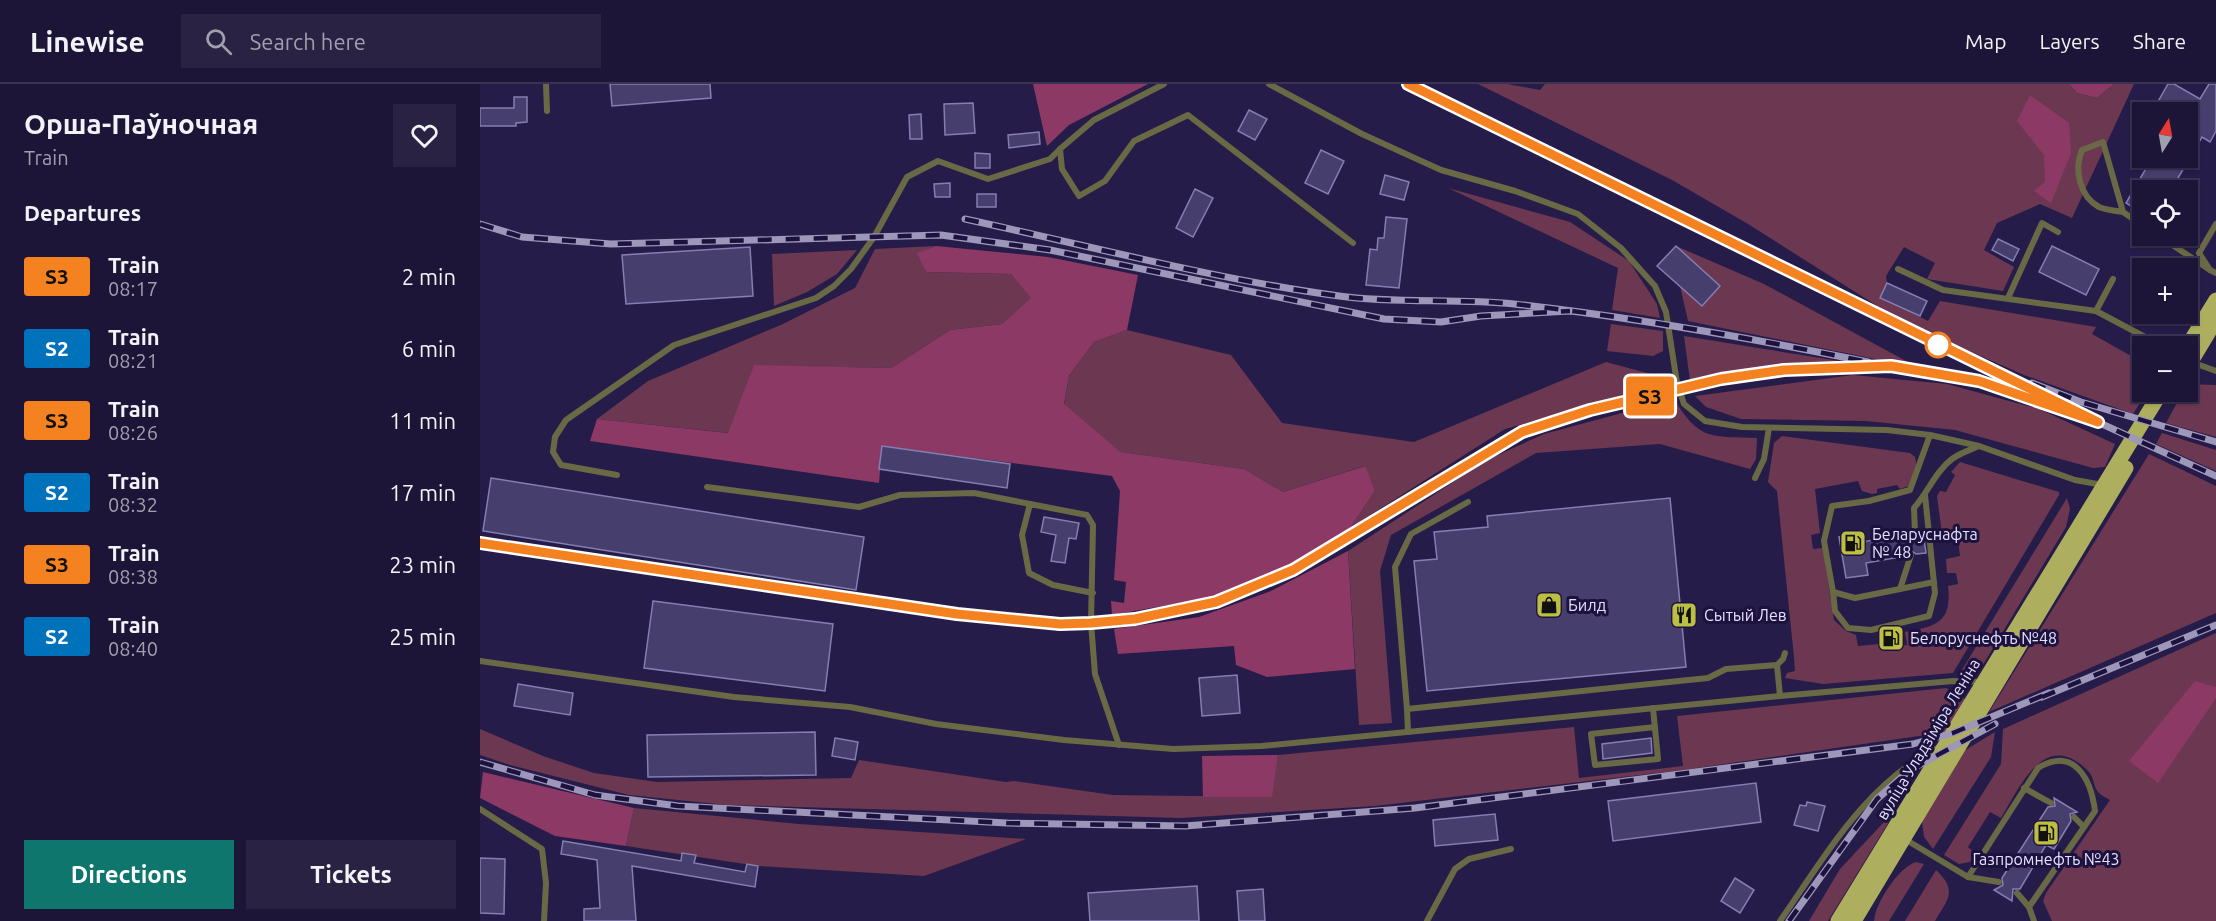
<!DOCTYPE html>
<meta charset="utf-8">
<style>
body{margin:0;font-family:Ubuntu,sans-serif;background:#292242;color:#f1f3f6;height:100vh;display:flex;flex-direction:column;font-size:22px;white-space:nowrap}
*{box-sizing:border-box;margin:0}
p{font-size:20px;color:#a09fad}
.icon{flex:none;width:33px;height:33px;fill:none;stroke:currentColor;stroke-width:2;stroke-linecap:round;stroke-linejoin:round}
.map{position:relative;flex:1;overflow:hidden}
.sheet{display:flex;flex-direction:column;background:#1c1537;width:480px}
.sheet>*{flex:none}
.badge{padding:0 12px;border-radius:4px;font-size:21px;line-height:39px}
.needle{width:39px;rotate:11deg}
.fabs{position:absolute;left:1652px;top:18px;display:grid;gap:12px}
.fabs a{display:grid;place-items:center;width:66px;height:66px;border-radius:0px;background:#1c1537;box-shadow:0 2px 4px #0004,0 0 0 2px #3a3452;font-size:30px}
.map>.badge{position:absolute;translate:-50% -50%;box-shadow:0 0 0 3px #fff}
h2{padding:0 24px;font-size:22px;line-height:54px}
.round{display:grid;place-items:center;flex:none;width:63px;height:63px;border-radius:0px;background:#292242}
.head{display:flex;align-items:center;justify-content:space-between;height:102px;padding:0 24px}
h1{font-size:28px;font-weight:700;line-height:45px}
.cta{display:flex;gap:12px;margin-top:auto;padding:12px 24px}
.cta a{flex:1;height:69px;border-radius:0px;background:#0f766e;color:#fff;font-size:24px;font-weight:700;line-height:69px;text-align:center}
.cta a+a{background:#292242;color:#f1f3f6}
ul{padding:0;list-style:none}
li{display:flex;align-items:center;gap:18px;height:72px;padding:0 24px}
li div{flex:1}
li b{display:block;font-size:22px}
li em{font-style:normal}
li .badge{min-width:66px;font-weight:700;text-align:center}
header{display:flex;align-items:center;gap:36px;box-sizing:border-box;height:84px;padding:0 30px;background:#1c1537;border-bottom:2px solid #3a3452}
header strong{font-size:28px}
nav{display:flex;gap:33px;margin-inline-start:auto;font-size:21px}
.search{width:420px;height:54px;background:#292242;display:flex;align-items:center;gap:15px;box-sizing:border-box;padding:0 21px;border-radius:0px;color:#a09fad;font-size:22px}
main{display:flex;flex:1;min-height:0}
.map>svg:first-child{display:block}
.green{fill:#6c3751}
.forest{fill:#8c3a65}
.building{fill:#463e6d;stroke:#857eb3;stroke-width:1.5}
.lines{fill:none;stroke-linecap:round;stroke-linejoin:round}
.lane{stroke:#696a45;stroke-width:6}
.primary{stroke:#adaf5f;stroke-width:15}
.rail-casing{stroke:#9d97ba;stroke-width:7}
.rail{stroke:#1d123e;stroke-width:4.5;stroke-dasharray:14;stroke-linecap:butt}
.line-casing{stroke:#fff;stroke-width:14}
.line{stroke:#f58220;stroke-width:9}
.stop-dot{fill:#fff;stroke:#f58220;stroke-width:3}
.labels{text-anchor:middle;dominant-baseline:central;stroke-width:6;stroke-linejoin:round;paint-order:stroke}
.poi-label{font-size:16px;fill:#e5e2ff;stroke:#1d123e;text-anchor:start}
.street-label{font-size:16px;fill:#e5e2ff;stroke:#1d123e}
</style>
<header>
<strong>Linewise</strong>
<div class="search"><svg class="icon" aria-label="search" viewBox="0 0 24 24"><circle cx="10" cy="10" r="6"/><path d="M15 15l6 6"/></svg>Search here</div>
<nav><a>Map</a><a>Layers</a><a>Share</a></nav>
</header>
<main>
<section class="sheet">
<div class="head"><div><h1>Орша-Паўночная</h1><p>Train</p></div><a class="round"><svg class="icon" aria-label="heart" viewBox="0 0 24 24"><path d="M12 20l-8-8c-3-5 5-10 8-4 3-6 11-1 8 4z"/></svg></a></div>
<h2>Departures</h2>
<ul>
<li><span class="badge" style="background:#f58220;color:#111">S3</span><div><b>Train</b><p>08:17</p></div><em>2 min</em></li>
<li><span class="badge" style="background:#0072bc;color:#fff">S2</span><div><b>Train</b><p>08:21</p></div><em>6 min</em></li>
<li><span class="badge" style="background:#f58220;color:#111">S3</span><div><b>Train</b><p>08:26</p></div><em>11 min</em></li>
<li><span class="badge" style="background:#0072bc;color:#fff">S2</span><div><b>Train</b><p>08:32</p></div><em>17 min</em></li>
<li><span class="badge" style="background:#f58220;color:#111">S3</span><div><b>Train</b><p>08:38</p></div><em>23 min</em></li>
<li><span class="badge" style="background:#0072bc;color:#fff">S2</span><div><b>Train</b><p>08:40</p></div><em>25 min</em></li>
</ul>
<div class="cta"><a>Directions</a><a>Tickets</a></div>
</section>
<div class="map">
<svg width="1736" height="837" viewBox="0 0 1736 837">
<rect width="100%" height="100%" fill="#261c49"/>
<g class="green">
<path d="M998,0H1027L1060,6L1065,0H1589L1597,9L1617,14L1634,0H1654L1592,134L1560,120L1517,139L1504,166L1534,183L1523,207L1447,195L1455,179L1424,163L1406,192L1407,199L1401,213L1448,237L1460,217L1616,243L1612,250L1662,278V308H1667L1653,330L1544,291L1421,237L1268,140L1192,96Z"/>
<path d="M968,104L1090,138L1149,177L1177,220L1180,234L1132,226L1138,184Z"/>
<path d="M456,162L438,169L446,188L531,190L552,214L522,240L470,246L411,284L274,282L249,349L117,335L168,297L303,240L375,204L395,165Z"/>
<path d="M1196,162L1284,200L1439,284L1208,237L1200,202L1222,222L1240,202Z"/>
<path d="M377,166L357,190L327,208L294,222L292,170Z"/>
<path d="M1131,240L1183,247V267L1173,272L1127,267Z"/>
<path d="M647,246L751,271L802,339L934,358L1126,278L1182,293L1189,300L1025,345L870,444L895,407L884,382L803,408L764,385L641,368L584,321L589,292L614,258Z"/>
<path d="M1204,252L1365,278C1312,280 1261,284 1210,297Z"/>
<path d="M1373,291L1467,300L1559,325L1635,360L1625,383L1613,384L1475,346L1386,337L1261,335L1226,323L1215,312Z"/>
<path d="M1707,300L1736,301V353L1686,339L1703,308H1707Z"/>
<path d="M1194,315C1220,357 1230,352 1277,354L1276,375L1270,385L1180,360L1056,369L911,451L900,487L912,639L879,641L868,467L1007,376L1064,350Z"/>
<path d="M1682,349L1736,366V387L1676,360Z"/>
<path d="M1302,352L1430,369L1435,373L1437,383L1429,402L1420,405L1417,401L1397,405V409L1392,410L1382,407L1378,397L1335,405L1340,449L1331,451L1333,465L1343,464L1354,536L1366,547L1376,551L1378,562L1400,560L1401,565L1427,561L1425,548C1457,542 1472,538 1468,502L1478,500L1476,489H1467L1466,475L1480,472L1477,448L1462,450L1457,412L1460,407L1466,408L1475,391L1471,388L1480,378L1579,408V411L1473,589L1343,600L1305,594L1307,589L1315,587L1314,573L1297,407L1288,398L1294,359Z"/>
<path d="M1669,370L1736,402V529L1509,628Z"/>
<path d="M1587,414L1590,425L1586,443L1504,579L1498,586L1480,589Z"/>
<path d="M1736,549V837H1572L1563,817L1566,809L1630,716C1627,714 1620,711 1618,708C1613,702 1614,692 1608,687C1565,643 1540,703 1521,734L1510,728L1488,763L1496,770L1490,778L1479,780L1464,771L1521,680L1523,645Z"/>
<path d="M1466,604L1485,615L1467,648L1203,686L895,722L701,734L247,721L149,711L30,681L0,671V645L63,672L114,689L177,698L371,694L379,676L526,698L534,697L633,711L791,713L798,671L1094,643L1099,694L1203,682L1197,632Z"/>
<path d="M1515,648L1511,673L1453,765L1444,753L1442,737L1479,670Z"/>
<path d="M1418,723L1348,837H1329L1360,785Z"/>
<path d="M154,724L319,740L546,755L444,792L278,782L146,762Z"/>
<path d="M1436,778L1444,780L1409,837H1394C1395,819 1419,783 1436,778Z"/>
<path d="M1456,786C1478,807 1468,815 1455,837H1425Z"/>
</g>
<g class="forest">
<path d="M553,0H668L589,41L567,62Z"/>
<path d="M1589,0H1634L1617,14L1597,9Z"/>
<path d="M1550,11L1589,39L1591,69L1571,119L1554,107L1565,98L1564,71L1537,37Z"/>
<path d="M456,162L568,173L658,191L647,246L614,258L589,292L584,320L641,368L764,385L803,408L885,382L895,407L870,444L809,483L733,513L632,531L631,517L644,519L646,498L634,496L640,407L632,392L402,362L399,399L110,357L117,335L248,349L274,281L411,284L470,246L522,240L551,214L531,190L446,188L437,169Z"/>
<path d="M868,467L875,585L787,593L756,581L754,562L638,570L634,545L719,533L791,507Z"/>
<path d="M1715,597L1736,603V614L1678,699L1649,677Z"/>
<path d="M798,671L792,713H723L722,672Z"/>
<path d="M3,688L154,724L146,762L75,752L0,714Z"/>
</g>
<g class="building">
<path d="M130,0H230L231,14L132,22Z"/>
<path d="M1688,0H1694L1720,15L1729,0H1736V47L1730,58L1722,53L1691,106H1662V129L1646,119L1672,74H1707V28H1672Z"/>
<path d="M34,13H47V38L36,39V42H0V24H34Z"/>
<path d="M493,19L495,49L465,51L464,20Z"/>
<path d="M769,26L787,35L775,56L758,47Z"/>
<path d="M441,30L442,55H430L429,31Z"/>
<path d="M559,48L560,60L529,64L528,51Z"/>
<path d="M841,66L864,77L848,110L825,99Z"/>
<path d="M495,69L510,70V84H495Z"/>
<path d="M905,91L929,98L924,116L900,110Z"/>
<path d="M470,99V113H455L454,100Z"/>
<path d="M715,105L733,114L713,153L696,144Z"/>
<rect x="497" y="110" width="19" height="13"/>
<path d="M906,133L927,135L919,204L886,201L890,165L897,166L898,154H904Z"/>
<path d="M1518,155L1539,165L1533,177L1512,166Z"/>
<path d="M1196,162L1240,202L1222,222L1177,182Z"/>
<path d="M1572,162L1619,185L1606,211L1559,188Z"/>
<path d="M270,163L273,212L146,220L142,171Z"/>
<path d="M1407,199L1447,217L1440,232L1400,214Z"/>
<path d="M402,362L530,380L527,404L399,385Z"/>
<path d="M11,394L384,453L376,506L3,447Z"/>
<path d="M1190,414L1206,583L947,607L934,477L957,475L954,448L1008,443L1007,432Z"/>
<path d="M564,433L599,439L596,455L589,454L585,479L571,477L576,451L561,448Z"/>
<path d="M1440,448H1443L1446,469L1436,470L1430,466L1425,472L1386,479L1388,491L1366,494L1359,453L1381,450L1382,458L1430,450L1436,454Z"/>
<path d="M173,517L353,540L345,607L164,584Z"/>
<path d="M757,591L760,629L722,632L719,594Z"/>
<path d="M38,600L93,609L90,631L34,622Z"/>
<path d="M335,648L336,691L168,693L167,651Z"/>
<path d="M355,654L378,658L375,676L352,672Z"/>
<path d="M1171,654L1172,669L1123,675L1122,660Z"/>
<path d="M1276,699L1281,738L1133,757L1128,717Z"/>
<path d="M1574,714L1597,728L1590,730L1591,737L1574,765L1566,761L1540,805H1533L1532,817L1514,806L1523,801L1522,794L1568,723L1575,722Z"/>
<path d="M1327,718L1345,722L1338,747L1314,741L1320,721L1326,722Z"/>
<path d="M1015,730L1018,756L955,762L953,736Z"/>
<path d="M83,757L201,777L202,769L216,771L214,779L265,788L267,780L278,782L275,803L152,782L156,837H104V825L120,824L117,776L81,770Z"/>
<path d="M0,774L25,775L24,830L0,829Z"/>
<path d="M1255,794L1274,806L1260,829L1241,817Z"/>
<path d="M717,802L719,837H610L608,809Z"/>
<path d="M783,805L785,837H759L757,807Z"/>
</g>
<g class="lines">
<g class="lane">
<path d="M66,0L67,27"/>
<path d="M684,0L614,36L580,65L582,85L599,112L625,97L654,57L708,31L873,159"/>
<path d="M789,0L882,50L961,86L1035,107L1098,130L1141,164L1175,202L1186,228L1197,299L1204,320L1225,337L1262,343L1407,346L1450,351L1499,362L1595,396L1623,401"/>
<path d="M1643,128C1636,127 1626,126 1619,123C1599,112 1594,85 1602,66L1623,58L1643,128L1662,141"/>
<path d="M1736,140L1719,169L1730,186L1736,189"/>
<path d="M1679,152L1730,186"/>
<path d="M1418,185L1463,206L1616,227L1682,262"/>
<path d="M1528,214L1562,139L1578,148"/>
<path d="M1616,227L1633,195"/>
<path d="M1711,278L1736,287"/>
<path d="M137,391L81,381L73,368L75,353L86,336L194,261L336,214L354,202L371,185L394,153L427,93L458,77L508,95L570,75L580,65"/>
<path d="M1275,394L1284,375L1289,344"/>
<path d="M227,403L379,423L420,411L494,409L550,420"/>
<path d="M988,418L931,450L915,483L927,625L1228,594L1246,585L1297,581"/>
<path d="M1435,449L1434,424C1448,408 1456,387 1472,375C1480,369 1490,366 1499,362"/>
<path d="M1431,471L1420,505L1375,514L1353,508L1344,457L1352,422L1389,417L1430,406L1450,351"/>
<path d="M1420,505L1454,498"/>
<path d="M1353,508L1355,527L1368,544L1391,546L1449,532L1455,509L1445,411"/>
<path d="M613,509L573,501L549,489L542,451L550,420L607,431L613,441L611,539L615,590L639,661"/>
<path d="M0,577L254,613L370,623L456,640L584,656L693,665L782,662L1300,612L1473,597L1503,598"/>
<path d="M1300,612L1297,581L1303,575L1305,569"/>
<path d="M1173,624L1178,675L1115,681L1111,650L1175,643"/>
<path d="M927,625L928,648"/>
<path d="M1544,704L1571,719"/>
<path d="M0,725L62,765L66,799L64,837"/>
<path d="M1594,733L1604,743"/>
<path d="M1423,754L1488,793L1519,798"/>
<path d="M1488,793L1558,684C1594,662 1611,695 1615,727L1549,823"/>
<path d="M1537,809L1549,823L1554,837"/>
<path d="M947,837L975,785L989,775L1031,765"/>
<path d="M1300,837C1344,774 1387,697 1460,663"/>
</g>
<g class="primary">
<path d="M1707,263L1736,216"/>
<path d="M1707,284L1736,236"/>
<path d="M1358,837L1681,308"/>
<path d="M1374,837L1646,384"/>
</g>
<defs>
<g id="rail">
<path d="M928,0L1559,310"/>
<path d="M485,135C610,162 733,195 859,212C917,220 975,214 1034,220C1152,233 1271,254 1388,278"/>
<path d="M0,140L42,153L131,160L461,151L570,166L904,235L961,238L1001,232L1090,227"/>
<path d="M1552,299L1601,318L1736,358"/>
<path d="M1611,335L1736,392"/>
<path d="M0,459L477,530L580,540L611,539L655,535L736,518L813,486L888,443L1042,348L1110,325L1241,295L1304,286L1411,282L1499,297L1618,338"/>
<path d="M1562,613L1736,541"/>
<path d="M0,678L115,711L198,722L527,739L705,742L935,724L1433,660L1473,649L1569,609"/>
<path d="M1309,837L1397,715L1430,686L1515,640"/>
</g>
</defs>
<use href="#rail" class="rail-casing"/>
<use href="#rail" class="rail"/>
</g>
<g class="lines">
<defs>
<path id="line" d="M0,459L477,530L580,540L611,539L655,535L736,518L813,486L1042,348L1110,326L1241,295L1304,286L1411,282L1499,297L1618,338L928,0"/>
</defs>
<use href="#line" class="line-casing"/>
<use href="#line" class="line"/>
</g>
<defs>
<symbol id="fuel-square" viewBox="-11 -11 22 22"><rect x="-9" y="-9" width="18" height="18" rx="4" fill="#bdbf43" stroke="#1d123e"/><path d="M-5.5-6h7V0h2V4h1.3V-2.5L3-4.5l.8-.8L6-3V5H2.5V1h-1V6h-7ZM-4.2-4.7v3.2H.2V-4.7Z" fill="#111"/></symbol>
<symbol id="shop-square" viewBox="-11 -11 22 22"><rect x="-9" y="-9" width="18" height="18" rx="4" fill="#bdbf43" stroke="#1d123e"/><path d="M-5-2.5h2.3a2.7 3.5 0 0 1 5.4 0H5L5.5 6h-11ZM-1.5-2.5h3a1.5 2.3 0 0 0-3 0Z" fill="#111"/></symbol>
<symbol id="restaurant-square" viewBox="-11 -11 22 22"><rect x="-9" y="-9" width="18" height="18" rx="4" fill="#bdbf43" stroke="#1d123e"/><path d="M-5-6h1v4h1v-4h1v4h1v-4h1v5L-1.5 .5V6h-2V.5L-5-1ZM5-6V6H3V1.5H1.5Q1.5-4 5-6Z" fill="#111"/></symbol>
</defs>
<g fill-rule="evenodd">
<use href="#fuel-square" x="1358" y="444" width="30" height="30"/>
<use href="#shop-square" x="1054" y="506" width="30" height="30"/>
<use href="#restaurant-square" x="1189" y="516" width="30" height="30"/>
<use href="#fuel-square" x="1396" y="539" width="30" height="30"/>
<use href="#fuel-square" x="1551" y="734" width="30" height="30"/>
</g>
<circle class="stop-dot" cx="1458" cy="261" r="12"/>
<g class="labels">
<g class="poi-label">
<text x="1392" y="450">Беларуснафта<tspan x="1392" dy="18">№ 48</tspan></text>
<text x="1088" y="521">Билд</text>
<text x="1224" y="531">Сытый Лев</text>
<text x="1430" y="554">Белоруснефть №48</text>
<text x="1566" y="775" text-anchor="middle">Газпромнефть №43</text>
</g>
<g class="street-label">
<text transform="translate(1448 655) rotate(-59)">вуліца Уладзіміра Леніна</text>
</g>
</g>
</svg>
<div class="fabs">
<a><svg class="needle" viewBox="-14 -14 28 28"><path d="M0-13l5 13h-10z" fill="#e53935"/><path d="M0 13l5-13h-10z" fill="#a09fad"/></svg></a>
<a><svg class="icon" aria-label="locate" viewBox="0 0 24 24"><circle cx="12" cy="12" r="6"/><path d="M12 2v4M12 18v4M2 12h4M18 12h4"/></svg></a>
<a>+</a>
<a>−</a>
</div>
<b class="badge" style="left:1170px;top:312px;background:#f58220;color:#111">S3</b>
</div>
</main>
